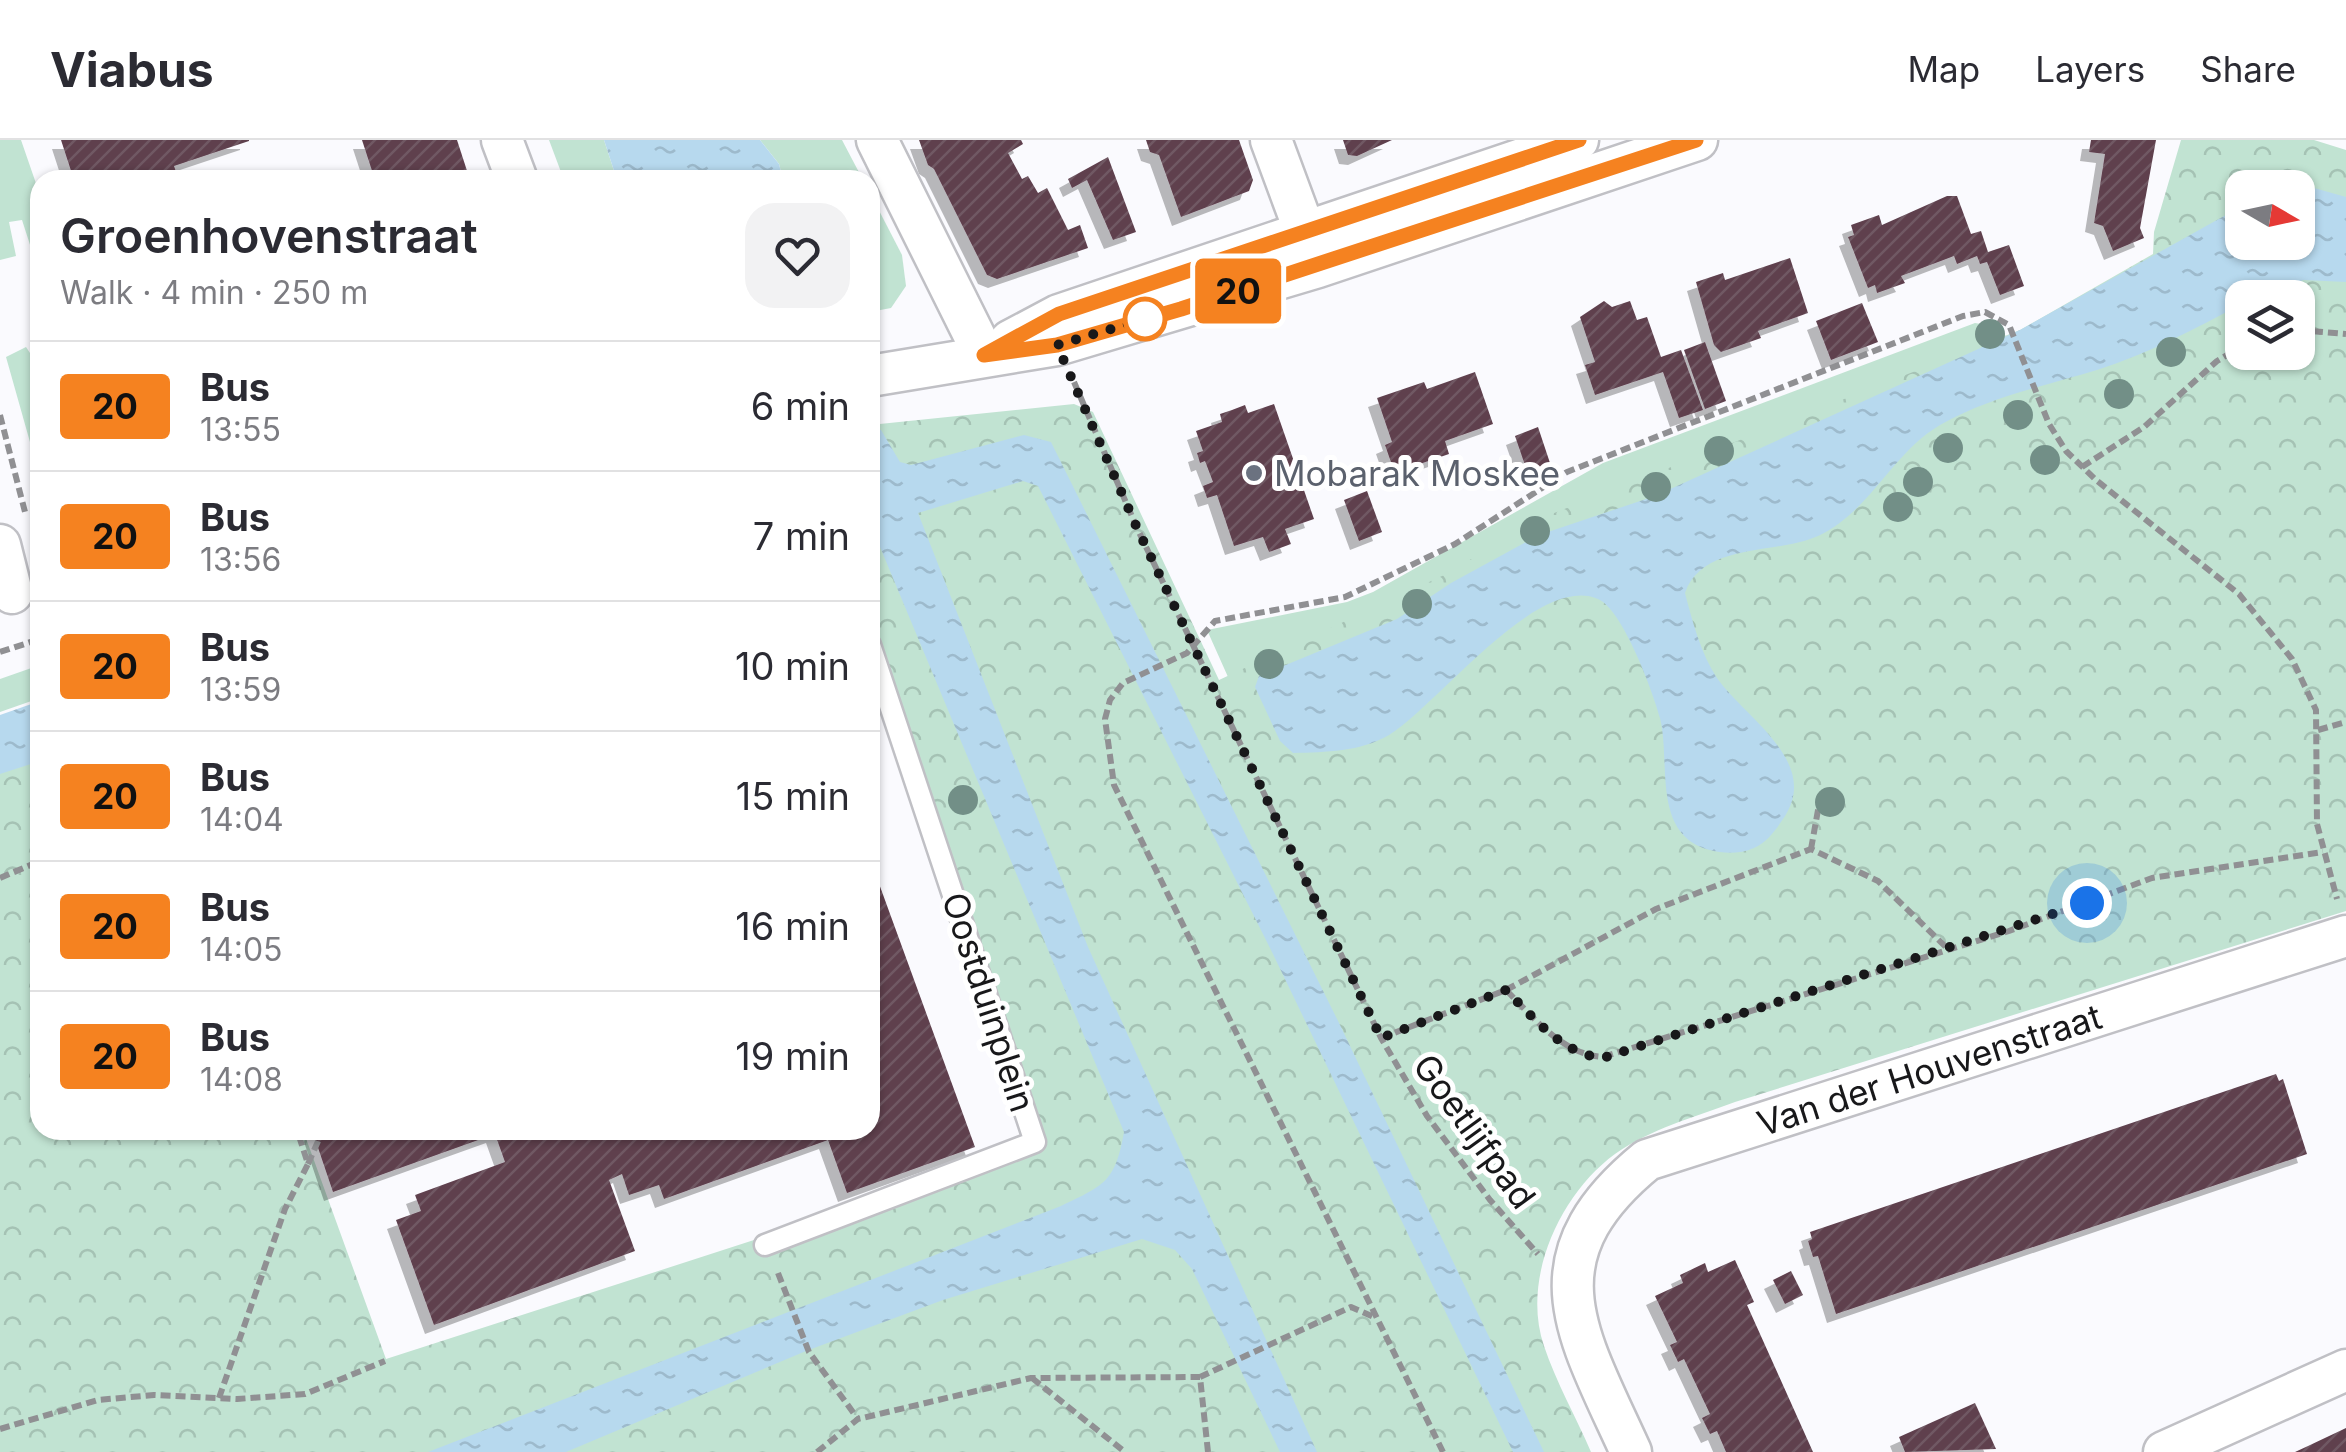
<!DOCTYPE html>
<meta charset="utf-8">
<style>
body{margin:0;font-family:Inter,sans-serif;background:#f2f2f3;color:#2b2b33;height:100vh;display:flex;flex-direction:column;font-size:38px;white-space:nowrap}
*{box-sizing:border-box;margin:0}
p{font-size:32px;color:#7c7c81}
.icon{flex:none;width:55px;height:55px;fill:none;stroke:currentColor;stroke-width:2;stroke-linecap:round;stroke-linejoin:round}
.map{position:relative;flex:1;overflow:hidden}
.sheet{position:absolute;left:30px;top:30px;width:850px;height:970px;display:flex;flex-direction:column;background:#fff;border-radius:30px;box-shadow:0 2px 8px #0004}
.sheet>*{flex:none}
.badge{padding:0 20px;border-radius:8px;font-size:35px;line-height:65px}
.needle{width:65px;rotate:99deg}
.controls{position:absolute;left:2225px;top:30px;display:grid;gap:20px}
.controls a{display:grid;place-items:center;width:90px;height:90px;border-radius:20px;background:#fff;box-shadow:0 2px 8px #0004;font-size:50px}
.you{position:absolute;width:50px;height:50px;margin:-25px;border:8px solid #fff;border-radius:50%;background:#1a73e8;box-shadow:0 0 0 15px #1a73e833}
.map>.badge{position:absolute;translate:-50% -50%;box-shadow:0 0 0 5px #fff}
.round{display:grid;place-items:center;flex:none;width:105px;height:105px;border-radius:30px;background:#f2f2f3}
.overview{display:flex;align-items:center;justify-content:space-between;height:170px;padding:0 30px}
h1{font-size:48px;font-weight:600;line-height:75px}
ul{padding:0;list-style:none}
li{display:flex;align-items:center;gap:30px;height:130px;padding:0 30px;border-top:2px solid #e1e1e2}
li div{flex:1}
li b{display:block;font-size:38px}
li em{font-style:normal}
li .badge{min-width:110px;font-weight:700;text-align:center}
header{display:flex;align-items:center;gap:60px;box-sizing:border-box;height:140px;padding:0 50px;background:#fff;border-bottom:2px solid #e1e1e2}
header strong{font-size:48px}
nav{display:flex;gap:55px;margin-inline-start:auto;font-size:35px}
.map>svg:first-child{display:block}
.grass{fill:#c1e3d2}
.park{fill:url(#park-crowns);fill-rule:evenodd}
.water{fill:url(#water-ripples)}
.building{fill:url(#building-hatch);filter:url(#shadow)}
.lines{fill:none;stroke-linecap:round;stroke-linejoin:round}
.service-casing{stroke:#c0c0c5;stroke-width:25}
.minor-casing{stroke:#c0c0c5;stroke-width:45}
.path{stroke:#909093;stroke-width:6;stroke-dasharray:10 5;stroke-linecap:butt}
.service{stroke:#fff;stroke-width:20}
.minor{stroke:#fff;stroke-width:40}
.tree{fill:#728f87}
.line-casing{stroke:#fff;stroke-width:22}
.line{stroke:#f58220;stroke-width:15}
.walk{stroke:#18181a;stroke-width:10;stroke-dasharray:0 18}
.stop-dot{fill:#fff;stroke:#f58220;stroke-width:5}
.worship-dot{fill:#6b7280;stroke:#fff;stroke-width:4}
.labels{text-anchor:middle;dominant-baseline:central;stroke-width:10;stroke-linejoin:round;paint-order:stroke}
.worship-label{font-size:35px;fill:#5b616d;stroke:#fff;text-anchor:start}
.street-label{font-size:35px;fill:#18181a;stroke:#fff}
</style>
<header>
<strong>Viabus</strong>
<nav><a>Map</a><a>Layers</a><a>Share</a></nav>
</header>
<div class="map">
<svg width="2346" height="1312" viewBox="0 0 2346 1312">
<defs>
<pattern id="park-crowns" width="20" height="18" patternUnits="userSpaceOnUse" patternTransform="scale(2.5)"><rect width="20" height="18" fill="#c1e3d2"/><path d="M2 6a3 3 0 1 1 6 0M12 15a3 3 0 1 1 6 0" fill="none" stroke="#a5c2b4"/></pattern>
<pattern id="water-ripples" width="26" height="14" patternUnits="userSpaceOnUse" patternTransform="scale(2.5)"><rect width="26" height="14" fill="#b7d9ee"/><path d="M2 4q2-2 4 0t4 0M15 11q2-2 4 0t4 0" fill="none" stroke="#9dbacc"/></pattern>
<pattern id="building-hatch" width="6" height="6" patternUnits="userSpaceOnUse" patternTransform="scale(2.5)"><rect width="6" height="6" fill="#5e3f4d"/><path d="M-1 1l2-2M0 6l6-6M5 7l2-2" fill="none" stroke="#705863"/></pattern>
<filter id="shadow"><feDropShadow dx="-9" dy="9" stdDeviation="0" flood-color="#0004"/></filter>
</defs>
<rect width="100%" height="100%" fill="#fafafe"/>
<g class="grass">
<path d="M0,0H21L40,55V109L32,111L22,80L9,82L16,116L0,120Z"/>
<path d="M549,0H604L617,40H564Z"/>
<path d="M760,0H842L863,40H783L779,24Z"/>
<path d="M870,53L902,115L906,146L891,168L870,172Z"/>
<path d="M1975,183L1993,186L2006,196L1698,334L1279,651L1207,490L1347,462L1373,452L1603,323Z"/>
<path d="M26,207L32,216L40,213L39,334L6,217Z"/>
<path d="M40,525V558L0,572V539Z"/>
</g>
<path class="park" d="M2181,0H2314L2346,10V771L1735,962C1695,977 1650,989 1615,1014C1560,1054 1521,1139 1544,1206C1556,1242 1576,1277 1591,1312H0V608L40,595V990H303L386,1219L1042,1007L870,481V285L1074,264L1093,272L1219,540L1442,436L1544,377L2020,190L2153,114L2154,92ZM2242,48H2298V102H2242ZM2242,158H2298V212H2242Z"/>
<g class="water">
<path d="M604,0H760L779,24L783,40H617Z"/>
<path d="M2300,44L2346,57V142L2304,140L2242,158V164C2196,188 2148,214 2097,230C2045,246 1989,257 1940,285C1891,314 1871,371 1818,396C1776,415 1703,402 1685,453C1692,480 1701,514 1717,538C1744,577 1820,621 1785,676C1777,688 1768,702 1754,708C1740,714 1724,714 1710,710C1651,695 1671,622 1660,578C1653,552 1623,470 1598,459C1537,433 1439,564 1389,595C1360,612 1326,612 1293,613L1280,601L1255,547L1259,536L1397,479L1451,443L1539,395L1655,356L2020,190L2242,66V102H2298V48L2286,47Z"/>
<path d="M871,289L881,290L900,322L911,325L1024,295L1051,302L1340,885L1544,1312H1513L1271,810L1038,346L1023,341L918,373L1088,807L1317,1312H1280L1192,1129L1175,1110L1142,1099L943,1160L806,1211L566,1312H428L1061,1066C1105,1045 1115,1042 1124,992L870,383Z"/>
<path d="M40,561V621L0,634V575Z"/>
</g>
<g class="building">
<path d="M61,0H249V1L174,26L179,40H74Z"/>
<path d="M362,0H457L470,40H375Z"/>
<path d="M919,0H1021L1023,4L1008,13L1022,39L1028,36L1038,53L1047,48L1068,90L1080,85L1088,108L997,139L987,135L934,29L928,25Z"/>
<path d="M1146,0H1239L1253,40L1249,51L1181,77L1159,15L1150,12Z"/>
<path d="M1343,0H1392L1357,16L1348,15Z"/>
<path d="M2091,0H2156L2140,88L2144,98L2113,111L2103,86L2094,83L2105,14L2089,12Z"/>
<path d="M1108,17L1136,92L1113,100L1087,40L1072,48L1068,39Z"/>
<path d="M1947,56H1957L1971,94L1981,91L1988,112L2009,105L2024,146L2000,155L1987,122L1980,124L1977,116L1957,124L1954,116L1901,136L1905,143L1877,153L1875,145L1868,148L1848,97L1854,95L1851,85L1879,75L1882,85Z"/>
<path d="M1790,118L1808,173L1758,191L1761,198L1721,212L1714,205L1696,142L1723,133L1725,140Z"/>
<path d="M1604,161L1612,167L1630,161L1637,180L1647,177L1661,217L1681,210L1703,270L1679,278L1663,232L1595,255L1585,225L1595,222L1580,177Z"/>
<path d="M1862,163L1878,202L1831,220L1816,181Z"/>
<path d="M1705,202L1726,261L1705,269L1684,210Z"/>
<path d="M1475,232L1493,284L1445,301L1449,314L1402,330L1400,325L1393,328L1385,305L1392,302L1377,258L1424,242L1427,249Z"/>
<path d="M1274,264L1314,379L1285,389L1291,404L1269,412L1263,397L1234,406L1217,355L1207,358L1203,346L1213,342L1205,321L1200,323L1197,313L1203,311L1196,291L1222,282L1220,274L1232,270L1245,265L1248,273Z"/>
<path d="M1538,287L1551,326L1528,334L1515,296Z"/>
<path d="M1367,351L1382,392L1359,401L1344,360Z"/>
<path d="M870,719L975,1007L847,1053L828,1000L664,1059L659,1045L629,1055L622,1034L609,1040L635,1111L434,1185L396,1080L421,1071L415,1055L505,1022L495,994L333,1052L312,990H870Z"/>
<path d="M2276,934L2279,941L2283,939L2307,1014L1836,1174L1818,1116L1813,1117L1808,1101L1812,1099L1810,1092Z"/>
<path d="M1735,1120L1754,1162L1747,1165L1813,1312H1726L1717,1291L1710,1294L1702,1278L1710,1274L1684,1219L1678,1222L1670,1205L1677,1202L1655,1156L1683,1143L1680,1135L1705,1123L1708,1132Z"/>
<path d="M1791,1131L1803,1155L1785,1164L1773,1140Z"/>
<path d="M1975,1263L1996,1309L1905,1312L1899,1297Z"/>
<path d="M2346,1288V1312H2295L2308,1306Z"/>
</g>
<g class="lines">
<defs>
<path id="service" d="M765,1105L1035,1002L870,505"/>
<g id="minor">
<path d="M502,0L517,40"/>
<path d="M877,0L984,215"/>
<path d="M1271,0L1315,119"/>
<path d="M1010,201L1059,175L1578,0"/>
<path d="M870,236L1057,205L1318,127L1697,0"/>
<path d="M0,405L12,453"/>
<path id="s1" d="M1631,1312C1577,1193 1526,1119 1647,1020L2346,796"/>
<path d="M2164,1312L2346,1230"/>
</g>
</defs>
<use href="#service" class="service-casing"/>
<use href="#minor" class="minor-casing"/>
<g class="path">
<path d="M2298,190L2346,194"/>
<path d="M1074,242L1137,388L1381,898L1427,976L1490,1060L1538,1114"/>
<path d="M0,275L25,372"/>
<path d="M2082,327L2144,287L2217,221L2242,206"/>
<path d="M0,512L40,499"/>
<path d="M2318,590L2346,582"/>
<path d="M1811,709L1820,659"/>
<path d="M0,738L40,721"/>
<path d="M1506,850L1656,769L1811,709L1878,741L1947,808"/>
<path d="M1381,898L1506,850C1533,877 1563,915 1603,917L2009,791L2152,738L2323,712"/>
<path d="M308,1024L323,990"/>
<path d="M778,1133L809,1212L858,1279"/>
<path d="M1032,1238L1125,1312"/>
<path d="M219,1258L285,1069L308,1024L297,990"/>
<path d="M0,1289L98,1260L154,1255L237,1259L305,1254L385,1221"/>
<path d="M817,1312L858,1279L1031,1238L1200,1237"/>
<path d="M1208,1312L1200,1237L1351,1167L1376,1178"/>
<path d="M1443,1312L1114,645L1105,579L1110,560L1123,543L1187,513L1215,481L1345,457L1455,404L1567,332L1963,176L1985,172L2009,185L2049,284L2066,311L2096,340L2239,454L2292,519L2316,570L2317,684L2337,759"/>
</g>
<use href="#service" class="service"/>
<use href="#minor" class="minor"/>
</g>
<g class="tree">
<circle cx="1990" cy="194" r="15"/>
<circle cx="2171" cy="212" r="15"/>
<circle cx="2119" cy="254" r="15"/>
<circle cx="2018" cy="275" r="15"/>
<circle cx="1948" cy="308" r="15"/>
<circle cx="1719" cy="311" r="15"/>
<circle cx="2045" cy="320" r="15"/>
<circle cx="1918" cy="342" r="15"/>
<circle cx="1656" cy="347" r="15"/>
<circle cx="1898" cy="367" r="15"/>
<circle cx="1535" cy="391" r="15"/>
<circle cx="1417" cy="464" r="15"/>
<circle cx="1269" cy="524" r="15"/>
<circle cx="963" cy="660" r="15"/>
<circle cx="1830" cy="662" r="15"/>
</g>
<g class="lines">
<defs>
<path id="line" d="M1579,0L1059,174L984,215L1057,205L1181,169L1696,0"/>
</defs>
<use href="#line" class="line-casing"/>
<use href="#line" class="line"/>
<path class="walk" d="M1145,179L1057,205L1137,388L1381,898L1506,850C1533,877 1563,915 1603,918L2087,763"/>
</g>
<circle class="stop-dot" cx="1145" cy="179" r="20"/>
<circle class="worship-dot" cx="1254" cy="333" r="10"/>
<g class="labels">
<g class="worship-label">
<text x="1274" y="333">Mobarak Moskee</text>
</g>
<g class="street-label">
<text transform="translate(989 862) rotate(72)">Oostduinplein</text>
<text stroke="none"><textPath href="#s1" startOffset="625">Van der Houvenstraat</textPath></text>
<text transform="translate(1475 991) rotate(54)">Goetlijfpad</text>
</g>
</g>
</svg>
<div class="controls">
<a><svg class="needle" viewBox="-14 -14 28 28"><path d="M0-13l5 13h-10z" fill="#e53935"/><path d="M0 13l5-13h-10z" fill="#7c7c81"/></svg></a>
<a><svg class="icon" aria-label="layers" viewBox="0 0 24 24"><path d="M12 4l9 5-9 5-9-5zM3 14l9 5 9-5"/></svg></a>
</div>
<div class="you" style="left:2087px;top:763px"></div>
<b class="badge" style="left:1238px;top:151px;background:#f58220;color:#111">20</b>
<section class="sheet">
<div class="overview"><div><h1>Groenhovenstraat</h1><p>Walk · 4 min · 250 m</p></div><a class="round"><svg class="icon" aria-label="heart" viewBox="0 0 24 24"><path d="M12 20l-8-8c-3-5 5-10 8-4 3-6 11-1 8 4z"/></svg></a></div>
<ul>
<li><span class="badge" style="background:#f58220;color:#111">20</span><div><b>Bus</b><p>13:55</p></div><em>6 min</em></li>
<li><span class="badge" style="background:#f58220;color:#111">20</span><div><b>Bus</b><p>13:56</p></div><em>7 min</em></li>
<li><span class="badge" style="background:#f58220;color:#111">20</span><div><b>Bus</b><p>13:59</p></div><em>10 min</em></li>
<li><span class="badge" style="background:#f58220;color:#111">20</span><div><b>Bus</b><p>14:04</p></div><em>15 min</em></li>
<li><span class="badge" style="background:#f58220;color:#111">20</span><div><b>Bus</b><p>14:05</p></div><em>16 min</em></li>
<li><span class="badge" style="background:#f58220;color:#111">20</span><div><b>Bus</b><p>14:08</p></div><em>19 min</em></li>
</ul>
</section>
</div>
